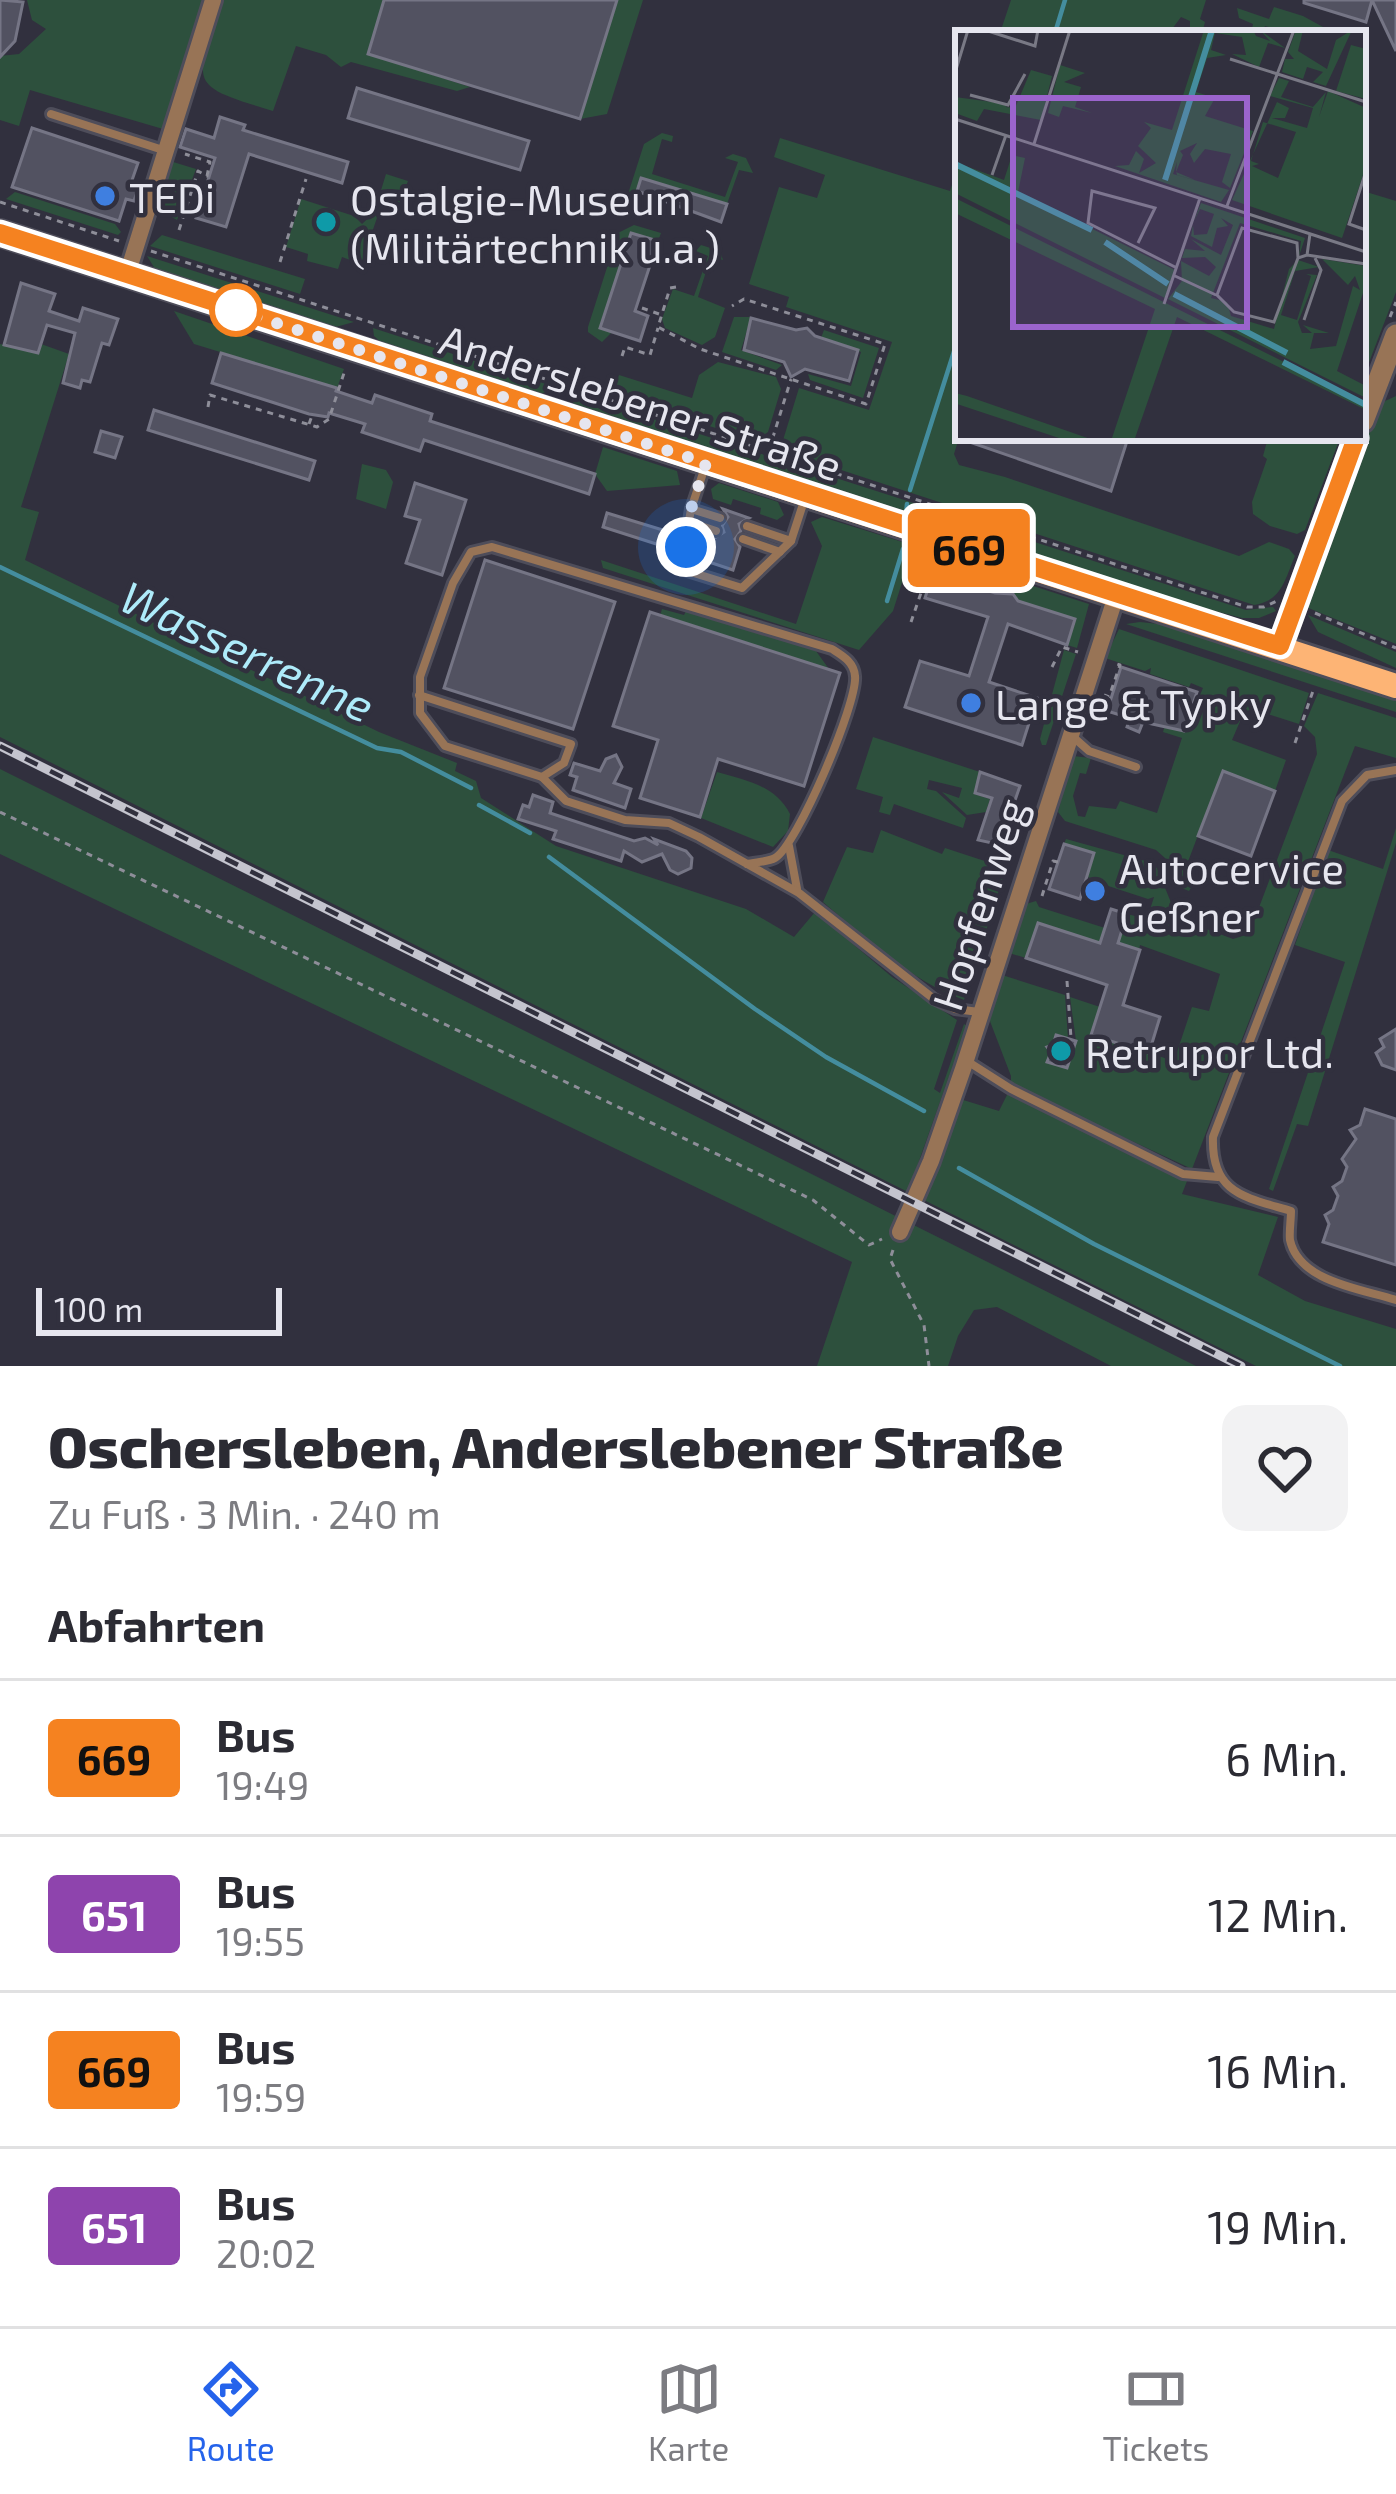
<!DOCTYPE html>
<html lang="de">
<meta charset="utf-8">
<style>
body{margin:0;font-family:"Exo 2",sans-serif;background:#f2f2f3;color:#2b2b33;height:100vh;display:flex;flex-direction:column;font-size:45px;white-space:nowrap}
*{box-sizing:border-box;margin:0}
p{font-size:39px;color:#7c7c81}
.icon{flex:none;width:66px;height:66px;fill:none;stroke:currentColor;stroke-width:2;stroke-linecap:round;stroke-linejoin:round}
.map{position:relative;height:1366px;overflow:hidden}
.drawer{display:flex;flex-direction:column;background:#fff;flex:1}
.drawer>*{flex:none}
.badge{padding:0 24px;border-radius:9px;font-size:42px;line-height:78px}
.scale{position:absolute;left:36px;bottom:30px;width:246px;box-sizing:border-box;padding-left:12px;border:6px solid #e6e6ef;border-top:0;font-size:33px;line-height:42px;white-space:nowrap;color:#e6e6ef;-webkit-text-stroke:9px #31303e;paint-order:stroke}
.you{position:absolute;width:60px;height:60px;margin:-30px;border:9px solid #fff;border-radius:50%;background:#1a73e8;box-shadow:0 0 0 18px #1a73e833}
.map>.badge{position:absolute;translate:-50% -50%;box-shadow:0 0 0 6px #fff}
h2{padding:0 48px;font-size:45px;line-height:108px}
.round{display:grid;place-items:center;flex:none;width:126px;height:126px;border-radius:24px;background:#f2f2f3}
.overview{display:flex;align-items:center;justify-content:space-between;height:204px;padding:0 48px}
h1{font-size:57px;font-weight:800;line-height:90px}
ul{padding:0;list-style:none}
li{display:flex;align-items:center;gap:36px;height:156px;padding:0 48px;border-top:3px solid #e1e1e2}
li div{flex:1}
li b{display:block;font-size:45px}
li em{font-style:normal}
li .badge{min-width:132px;font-weight:700;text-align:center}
.tab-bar{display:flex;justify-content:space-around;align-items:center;height:168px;border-top:3px solid #e1e1e2;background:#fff;font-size:33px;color:#7c7c81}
.tab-bar a{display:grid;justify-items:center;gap:6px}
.tab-bar .current{color:#2563eb}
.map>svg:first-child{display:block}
.green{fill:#2d503d}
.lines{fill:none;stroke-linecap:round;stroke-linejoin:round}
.stream{stroke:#448d9e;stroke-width:4.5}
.building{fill:#525261;stroke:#757585;stroke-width:3}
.service-casing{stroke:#4e4d5a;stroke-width:14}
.minor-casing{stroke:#4e4d5a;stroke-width:22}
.tertiary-casing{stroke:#4e4d5a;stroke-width:27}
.primary-casing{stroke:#4e4d5a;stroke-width:30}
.path{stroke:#8e8e99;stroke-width:3;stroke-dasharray:6 6;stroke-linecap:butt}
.service{stroke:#987456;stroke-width:8}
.minor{stroke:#987456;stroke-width:16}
.tertiary{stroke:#987456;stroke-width:21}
.primary{stroke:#fdb475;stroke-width:24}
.rail-casing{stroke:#c4c4ce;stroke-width:9}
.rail{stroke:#31303e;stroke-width:4.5;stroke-dasharray:14;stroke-linecap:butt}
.line-casing{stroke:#fff;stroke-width:27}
.line{stroke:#f58220;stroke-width:18}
.walk{stroke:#e6e6ef;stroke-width:12;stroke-dasharray:0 21.6}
.shop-dot{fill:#3f7fe0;stroke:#31303e;stroke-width:4.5}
.culture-dot{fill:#0f9aa8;stroke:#31303e;stroke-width:4.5}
.stop-dot{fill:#fff;stroke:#f58220;stroke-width:6}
.labels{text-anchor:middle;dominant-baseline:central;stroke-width:9;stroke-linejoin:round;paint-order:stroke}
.poi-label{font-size:42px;fill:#e6e6ef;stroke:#31303e;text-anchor:start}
.street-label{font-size:42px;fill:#e6e6ef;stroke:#31303e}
.water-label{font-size:45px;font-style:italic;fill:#aeebfa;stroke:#31303e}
.inset-river{fill:none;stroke:#448d9e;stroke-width:6}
.inset-road{fill:none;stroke:#797985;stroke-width:3}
.view{fill:#9b64cd;fill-opacity:0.15;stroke:#9b64cd;stroke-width:6}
.inset-edge{fill:none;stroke:#e6e6ef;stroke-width:6}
</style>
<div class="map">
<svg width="1396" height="1366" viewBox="0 0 1396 1366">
<rect width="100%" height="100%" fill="#31303e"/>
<g class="green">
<path d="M27,0H204L163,129L30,90L19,126L0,120V56L19,54L46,29L32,20Z"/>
<path d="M222,0H384L368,54L470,87L457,91L351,62L341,67L326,55L296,46L273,111C182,84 197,84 222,0Z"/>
<path d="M617,0H643L607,114L580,119Z"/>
<path d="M1011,0H1206L1200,19L1205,22L1202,33H1190V21L1181,17L1169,33H1000Z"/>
<path d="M1274,7L1303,16L1334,33H1289L1265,26L1262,33H1251L1253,24L1239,18L1237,8L1269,19Z"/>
<path d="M662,133L673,136L672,142L662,139L652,174L725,197L738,162L725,158L733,154L746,158L753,173L739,170L727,204L641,178L631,204L629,191L644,144Z"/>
<path d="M780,138L950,191L958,167L959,438L954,454L959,465L1005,477L1239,556L1269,542L1289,549L1295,556C1285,579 1282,601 1254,605L780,450L799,388L869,410L892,342L786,307L789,297L749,284L779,187L817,198L825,175L774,157Z"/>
<path d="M170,161L196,169L177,220L168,215L161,197Z"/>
<path d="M386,174L408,181L393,219L378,215L361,264L342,257L338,269L307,261L308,254L286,247L301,199L354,216L362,224L374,213Z"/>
<path d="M1363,191L1396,201V292L1363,378Z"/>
<path d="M15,192L115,224L121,232L118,235L6,199Z"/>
<path d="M634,225L661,233L658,241L631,233L600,327L612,332L602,342L588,332V327L618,233Z"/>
<path d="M162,235L305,279L300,294L150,246Z"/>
<path d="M701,245L720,251L723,260L711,256L698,297L725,308L715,337L702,345L665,328L662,319L673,289L694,296L708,256L696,251Z"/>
<path d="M147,256L354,322L332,328L157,272Z"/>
<path d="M174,311L344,369L337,388L194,344Z"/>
<path d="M734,317H751L741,350L782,365L776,370L722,352Z"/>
<path d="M373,328L555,387L537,396L385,346L374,336Z"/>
<path d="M824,330L879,348L863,398L810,380L808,374L851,386L861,352L821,338Z"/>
<path d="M0,344L38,352L41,344L69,354L21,507L39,512L25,560L379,732L457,763L455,771L476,781L481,798L556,846L746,909L794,937L815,912L892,977L957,1020L934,1089L940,1093L964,1024L967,1026L908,1192L0,737Z"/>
<path d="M718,362L776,377L781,389L768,432L756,441L613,395L619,375L692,398L699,375Z"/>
<path d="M569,392L1246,610L1273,607L1276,611L1259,618H1242L1124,587L575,407Z"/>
<path d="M1396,396V644L1306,607L1309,586L1374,413L1383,402Z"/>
<path d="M1268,438H1340L1305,530L1297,534L1270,526L1253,514L1252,502L1267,459L1263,456Z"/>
<path d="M603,447L677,471L680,485L607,491L595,474Z"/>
<path d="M362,464L386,470L393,482L386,509L356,499Z"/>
<path d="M719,483L778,502L784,515L777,520L760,514L761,508L733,499L731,505L713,499L711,489Z"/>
<path d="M822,517L909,544L912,551L893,611L859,650L603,568L601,560L796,624L822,546L811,522Z"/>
<path d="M937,555L1089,604L1077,648L1067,645L1074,619L934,573L923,599Z"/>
<path d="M662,609L684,615L687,609L816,651L829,669L660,616Z"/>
<path d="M1308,615L1396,652V668L1318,632Z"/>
<path d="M1140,622L1168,625L1396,698V712L1126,624Z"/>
<path d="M1119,629L1309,693L1299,724L1252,709L1244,712L1232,740L1286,760L1275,791L1222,772L1181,880L1192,886L1189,891L1179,887L1165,858L1156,850L1065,821L1058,812L1073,756L1091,758L1086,774L1080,773L1073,796L1078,816L1085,817L1089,806L1116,809L1120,801L1157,813L1182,738L1163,732L1165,725L1184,731L1203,688L1191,683L1189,687L1150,674L1151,668L1145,671L1105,658Z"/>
<path d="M1064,650L1076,654L1046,745H1042L1040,739Z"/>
<path d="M1318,693L1396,718V758L1355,746L1192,1169L1011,1085V1076L988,1016L1002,975L1065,995L1068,1039L1056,1036L1048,1062L1067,1067L1076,1041L1070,997L1100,1007L1092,1035L1174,1061L1192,1007L1209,1011L1220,974L1140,945L1138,955L1038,923L1026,958L1009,953L1026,904L1036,901L1039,907L1105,928L1106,924L1123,929L1127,914L1147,919L1154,897L1148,899L1093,881L1087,876L1094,853L1064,844L1066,839L1149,862L1157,868L1172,905L1169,915L1233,939L1249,934L1317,754L1315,737L1304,726Z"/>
<path d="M873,737L980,772L974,794L990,799L986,812L967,815L942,792L959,798L962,788L929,780L927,789L936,791L966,818L963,828L894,804L890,815L879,812L883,797L856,789Z"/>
<path d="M0,769L1196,1366H1111L997,1307L974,1310L958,1336L948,1366H817L852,1262L0,854Z"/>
<path d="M717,772C747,781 775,785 790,814L788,831L773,847L701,818Z"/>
<path d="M1396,828V843L1308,1126L1297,1124L1273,1191L1269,1189L1345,962L1295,945L1328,850L1383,869Z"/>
<path d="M881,830L942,854L945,848L1006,868L964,1000C908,979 868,940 823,902L847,847L873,853Z"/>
<path d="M1008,1093L1187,1181L1182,1194L1278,1217L1258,1275L1305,1301L1396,1329V1366H1256L924,1200L956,1103L960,1099L999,1111Z"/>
</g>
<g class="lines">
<g class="stream">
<path d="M1055,33L1065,0"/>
<path d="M910,490L958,339"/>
<path d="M906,514L907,504"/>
<path d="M0,567L377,748L401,752L471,788"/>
<path d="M887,601L903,549"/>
<path d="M479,805L530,833"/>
<path d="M549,857L755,1009L826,1057L924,1111"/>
<path d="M959,1168L1094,1244L1340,1366"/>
</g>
</g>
<g class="building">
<path d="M0,0L23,2L15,41L0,57Z"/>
<path d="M384,0H617L580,119L368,54Z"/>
<path d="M1304,0H1396V51L1372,0L1366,22L1304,3Z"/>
<path d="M357,88L529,141L520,170L348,118Z"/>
<path d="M220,117L245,125L243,130L348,162L342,183L249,154L226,227L196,218L215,158L180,147L186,129L214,138Z"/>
<path d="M32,128L138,163L130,186L138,189L134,201L126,199L119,221L12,187Z"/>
<path d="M641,178L727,204L721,222L637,191Z"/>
<path d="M631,233L658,241L635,311L648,316L640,341L600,328Z"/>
<path d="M21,283L55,294L49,311L79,321L83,308L118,319L109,345L102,343L90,382L82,380L80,388L63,383L75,333L47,325L38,353L4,345Z"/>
<path d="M751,318L796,330L807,328L815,336L858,350L849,381L805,369L791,377L784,362L744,350Z"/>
<path d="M221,353L337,388L336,391L372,403L375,395L432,414L430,421L595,474L589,494L424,440L420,451L362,432L365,424L329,413L328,417L309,414L212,383Z"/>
<path d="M154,410L315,461L309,480L148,430Z"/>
<path d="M101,431L122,437L115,458L95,452Z"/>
<path d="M958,438H1128L1111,491Z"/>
<path d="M415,483L466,500L442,575L406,563L420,520L405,516Z"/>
<path d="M723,509L749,518L739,524L741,531L735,539L740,547L733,570L706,561L713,539L724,532L722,526L728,517Z"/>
<path d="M607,513L676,534L672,549L603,527Z"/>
<path d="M485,560L615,602L573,729L444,688Z"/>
<path d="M933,573L995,593L1013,594L1018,601L1075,619L1067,645L1008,624L989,682L1037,698L1022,745L905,707L920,661L969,676L988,617L925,598Z"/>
<path d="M650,612L840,673L804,786L718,759L700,817L640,798L658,740L613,726Z"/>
<path d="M1121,667L1197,692L1184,731L1143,722L1139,732L1127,727L1130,718L1107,711Z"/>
<path d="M616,755L622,767L614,783L631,789L625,808L573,790L577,777L570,775L574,763L600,771L606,759Z"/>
<path d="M1223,771L1275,791L1251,856L1198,836Z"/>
<path d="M980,772L1020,786L1005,829L1011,831L1006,846L978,840L992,798L975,793Z"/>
<path d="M533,795L553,802L550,813L634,841L645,838L658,845L654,839L686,851L692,858L691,868L678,874L670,870L662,854L642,862L624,851L621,861L553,839L556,831L518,819L523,805L529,807Z"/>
<path d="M1064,844L1094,853L1080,899L1049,889Z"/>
<path d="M1111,909L1127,914L1118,943L1140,950L1123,1005L1160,1017L1149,1053L1091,1035L1107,985L1026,958L1038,923L1100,943Z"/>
<path d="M1396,1029V1070L1382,1065L1376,1053L1384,1047L1380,1039Z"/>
<path d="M1056,1035L1076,1041L1067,1068L1047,1062L1051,1052L1047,1047L1053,1045Z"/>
<path d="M1365,1109L1396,1119V1265L1323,1242L1329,1224L1325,1215L1333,1210L1338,1196L1333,1187L1342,1181L1347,1167L1342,1159L1356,1139L1350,1130L1360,1125Z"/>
</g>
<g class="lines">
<defs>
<g id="service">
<path d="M51,114L163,150"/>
<path d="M706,464L691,509L720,518"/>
<path d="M691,509L681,569L742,588L791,541"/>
<path d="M689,522L716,531"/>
<path d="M747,526L791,541L804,501"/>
<path d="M743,539L780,552"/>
<path d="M419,695L571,744L564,763L542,777"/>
<path d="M1072,736L1089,751L1136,767"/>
<path d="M1396,770L1367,775L1342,801L1213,1137C1211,1194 1245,1197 1291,1211C1291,1220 1289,1232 1290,1240C1299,1282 1362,1289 1396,1300"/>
<path d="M789,846L797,889"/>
<path d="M747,864C755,862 768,862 775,858C797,846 858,702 855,676C854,662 843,656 832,649L492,547L471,552L453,583L420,677V713L445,746L542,777L566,801L625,820L669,823L699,837L799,893L934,999L955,1009L979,1012"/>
<path d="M967,1061L1011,1089L1183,1174L1218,1177"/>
</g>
<g id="minor">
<path d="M127,275L213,0"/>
<path d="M900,1232L931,1161L963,1069L1116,596"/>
</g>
<g id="tertiary">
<path d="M1363,421L1396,335"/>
<path d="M1280,646L1356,438"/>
</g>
<path id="primary" d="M0,233L1396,686"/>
</defs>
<use href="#service" class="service-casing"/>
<use href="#minor" class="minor-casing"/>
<use href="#tertiary" class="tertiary-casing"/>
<use href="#primary" class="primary-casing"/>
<g class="path">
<path d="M0,202L119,241"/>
<path d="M179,230L198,171L207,176L210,162L185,154"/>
<path d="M151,251L1247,607H1264L1277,601"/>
<path d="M280,262L306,179"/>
<path d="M676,287L670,288L658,327L700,349L866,404L885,344L744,299L732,306"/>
<path d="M642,308L659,314"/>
<path d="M1390,317L1396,302"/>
<path d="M622,356L625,347L650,355L658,328"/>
<path d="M208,407L210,395L317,427L329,419L345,370"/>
<path d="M309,424L313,413"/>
<path d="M769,450L791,379"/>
<path d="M1315,613L1396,648"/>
<path d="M911,622L933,558"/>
<path d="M1052,667L1062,647L1078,652"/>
<path d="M1104,695L1109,697L1120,665L1114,663"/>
<path d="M1295,743L1314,688"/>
<path d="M0,812L813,1200L869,1245L882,1239"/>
<path d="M1042,896L1053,861L1058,862"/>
<path d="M1067,981L1071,1038"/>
<path d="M893,1250L890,1259L924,1325L929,1366"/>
</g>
<use href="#service" class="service"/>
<use href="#minor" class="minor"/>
<use href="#tertiary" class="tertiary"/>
<use href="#primary" class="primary"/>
<defs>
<path id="rail" d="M0,746L1241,1366"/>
</defs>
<use href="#rail" class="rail-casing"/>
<use href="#rail" class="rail"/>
</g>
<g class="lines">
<defs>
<path id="line" d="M0,233L1280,646L1356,438"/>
</defs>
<use href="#line" class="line-casing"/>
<use href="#line" class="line"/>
<path class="walk" d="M236,310L706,463L691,509L686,547"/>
</g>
<g class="shop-dot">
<circle cx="105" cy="196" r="12"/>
<circle cx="971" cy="703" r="12"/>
<circle cx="1095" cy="891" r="12"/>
</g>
<g class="culture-dot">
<circle cx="326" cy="222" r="12"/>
<circle cx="1061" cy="1051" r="12"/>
</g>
<circle class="stop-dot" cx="236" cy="310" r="24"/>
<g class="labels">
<g class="poi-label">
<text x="129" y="196">TEDi</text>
<text x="350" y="198">Ostalgie-Museum<tspan x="350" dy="48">(Militärtechnik u.a.)</tspan></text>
<text x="995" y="703">Lange &amp; Typky</text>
<text x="1119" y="867">Autocervice<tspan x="1119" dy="48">Geßner</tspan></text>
<text x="1085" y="1051">Retrupor Ltd.</text>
</g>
<g class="street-label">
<text transform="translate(641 401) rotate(18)">Anderslebener Straße</text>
<text transform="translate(978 904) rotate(-72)">Hopfenweg</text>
</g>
<g class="water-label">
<text transform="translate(248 650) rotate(25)">Wasserrenne</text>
</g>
</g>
<g transform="translate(955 30)">
<rect width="411" height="411" fill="#31303e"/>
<path d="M249,0H298L301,6L315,11L305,0L330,18L313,13L304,37L277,24L291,25L287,7L260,3L256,20L271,25L252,28L241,62L260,68L250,86L298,101L275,158L267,152L276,124L250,119L239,133L235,124L242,113L225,121L228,125L221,142L240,150L222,145L221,141L222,132L218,144L274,160L266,172L160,136L174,135L181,121L189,129L184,143L201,133L183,116L196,98L189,92L217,100ZM341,0H348L343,21L372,39L381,10L397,0L371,56L358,52L368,42L352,37L348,49L327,42L330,29H339L333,22ZM396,15L411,19V69L381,61ZM105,35L130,43L109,52L126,57L120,77L137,83L108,76L104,87L93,83ZM76,40L97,46L86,90L29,79L22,91L0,83V67L52,74L58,58L51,77L60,78ZM324,48L334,51L326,67L358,77L371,62L364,87L373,61L411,78V136L387,208L277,170L322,72L334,78L330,88H317L352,98L358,78L315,66ZM308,92L341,102L323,148L297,136L304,134L296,131ZM57,125L70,128L63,162L220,240L210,268L0,163V132L49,150ZM0,168L411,373V380L222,287L179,411H156L200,279L0,183ZM246,173L350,208L344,226L346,211L285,193L256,268L272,272L276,286L319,299L334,239L343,230L364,237L340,241L326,285L342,290L356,246L351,244L362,245L343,292L347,303H357L348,295L374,303H359L355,319L381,316L398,256L405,260L400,246L393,255L367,229L411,236L410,257L382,341L411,356V368L213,269L227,251L226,231L254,246L261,237L250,227L227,228L230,219L250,221L236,209L266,225L278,195L266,188L273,196L262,198L257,217L236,206L238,195L239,205L252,204L259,184L245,179L239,191ZM0,363L12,366L141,411H113L2,374Z" fill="#2d503d" fill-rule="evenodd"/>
<path class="inset-river" d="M0,134L137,200M210,150L257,0M150,212L213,254M219,264L332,323M328,332L411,375"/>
<path class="inset-road" d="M30,0L80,16L83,0M275,29L411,72M0,43L13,0M15,65L53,75L70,44M0,89L411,222M79,114L115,0M411,141L394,194L411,200M37,145L51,105M272,176L339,0M355,204L352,225L411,234M183,213L200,178L137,161L133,193L222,238M343,228L319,292L279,282L262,265L287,198L342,213L343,228L352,225M220,246L261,265M209,274L245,168M349,290L366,240L360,228"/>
<path class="view" d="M58,68H292V297H58Z"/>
<rect width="411" height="411" class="inset-edge"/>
</g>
</svg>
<div class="scale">100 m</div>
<div class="you" style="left:686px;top:547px"></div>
<b class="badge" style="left:969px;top:548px;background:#f58220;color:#111">669</b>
</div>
<section class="drawer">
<div class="overview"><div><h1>Oschersleben, Anderslebener Straße</h1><p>Zu Fuß · 3 Min. · 240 m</p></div><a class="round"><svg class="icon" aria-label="heart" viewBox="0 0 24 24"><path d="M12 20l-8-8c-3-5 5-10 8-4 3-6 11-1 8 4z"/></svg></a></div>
<h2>Abfahrten</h2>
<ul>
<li><span class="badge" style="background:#f58220;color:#111">669</span><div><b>Bus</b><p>19:49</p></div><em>6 Min.</em></li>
<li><span class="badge" style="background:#8e44ad;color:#fff">651</span><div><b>Bus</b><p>19:55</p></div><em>12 Min.</em></li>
<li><span class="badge" style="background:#f58220;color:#111">669</span><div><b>Bus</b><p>19:59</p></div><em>16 Min.</em></li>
<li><span class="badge" style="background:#8e44ad;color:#fff">651</span><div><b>Bus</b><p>20:02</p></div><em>19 Min.</em></li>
</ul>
</section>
<nav class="tab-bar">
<a class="current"><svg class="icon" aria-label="directions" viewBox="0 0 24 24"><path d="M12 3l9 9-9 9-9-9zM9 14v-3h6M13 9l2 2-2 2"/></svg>Route</a>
<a><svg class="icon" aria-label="map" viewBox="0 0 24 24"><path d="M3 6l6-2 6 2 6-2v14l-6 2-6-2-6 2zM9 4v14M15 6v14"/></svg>Karte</a>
<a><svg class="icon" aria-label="tickets" viewBox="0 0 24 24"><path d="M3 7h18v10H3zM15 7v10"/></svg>Tickets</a>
</nav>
